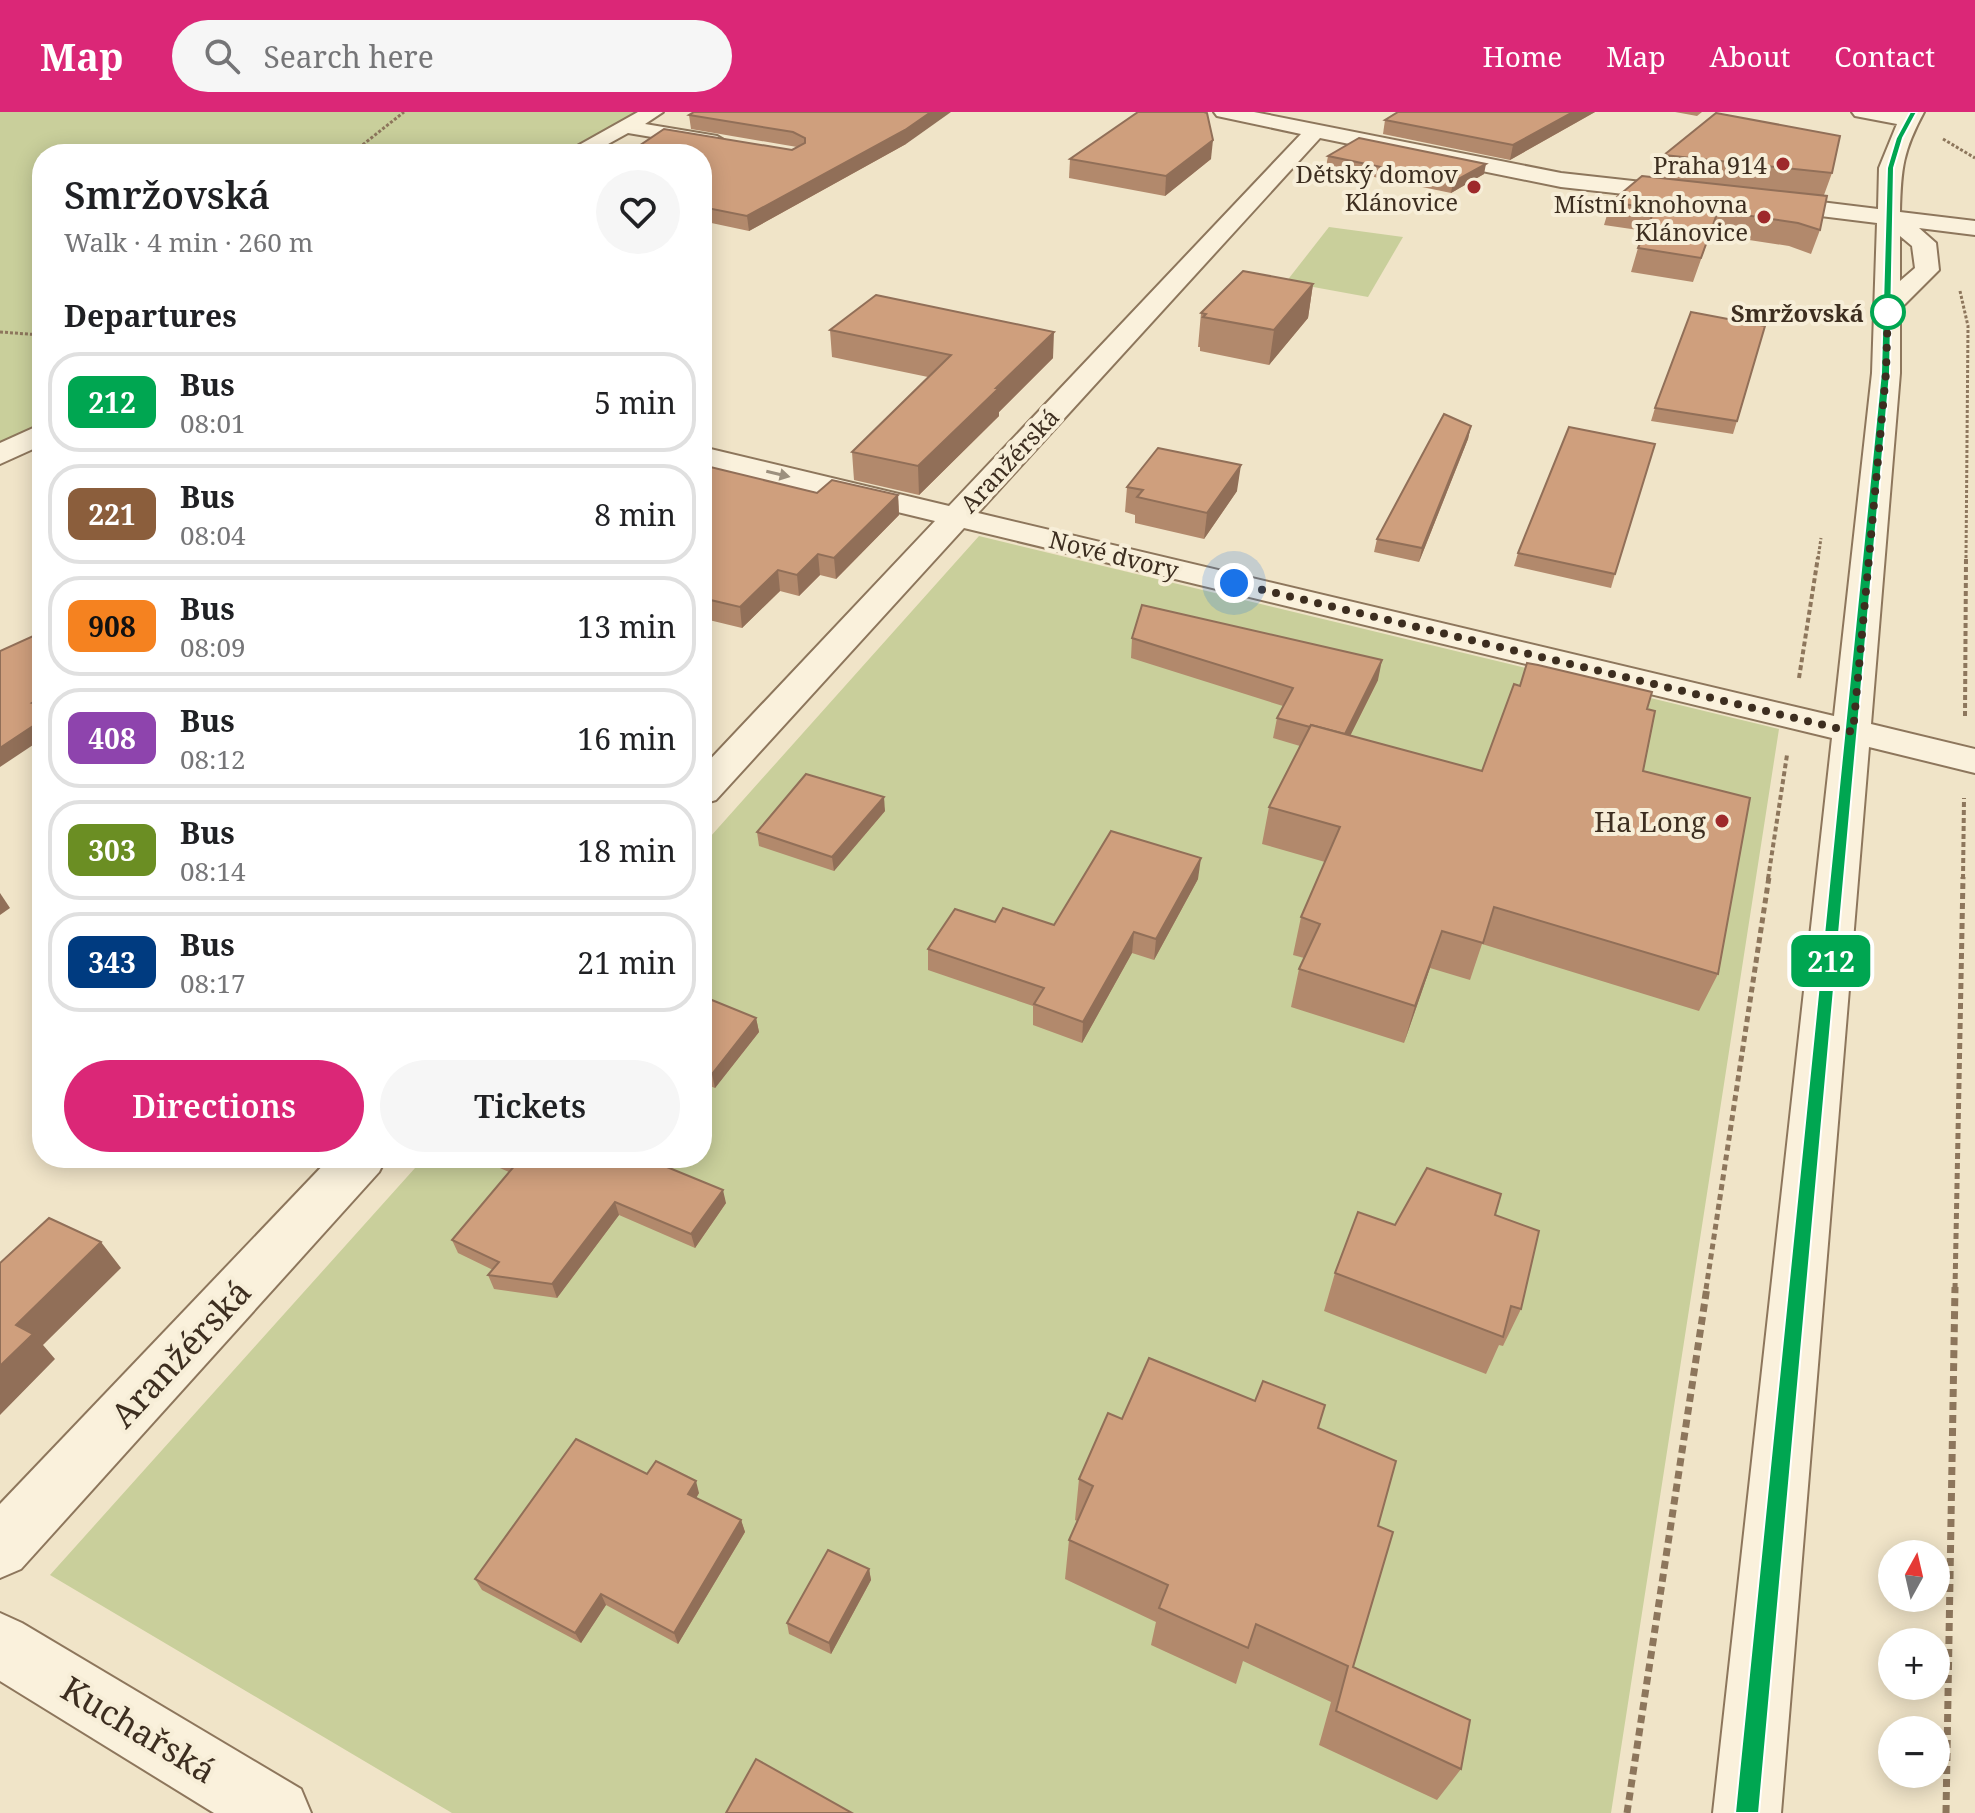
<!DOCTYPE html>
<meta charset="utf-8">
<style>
body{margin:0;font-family:"Noto Serif",serif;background:#f6f6f6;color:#202124;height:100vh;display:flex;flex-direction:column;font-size:30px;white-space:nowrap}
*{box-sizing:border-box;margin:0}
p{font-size:26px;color:#757577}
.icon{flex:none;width:44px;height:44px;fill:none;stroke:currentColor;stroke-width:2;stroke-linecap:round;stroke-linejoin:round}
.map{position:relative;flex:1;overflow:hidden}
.panel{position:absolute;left:32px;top:32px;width:680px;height:1024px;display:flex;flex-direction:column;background:#fff;border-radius:32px;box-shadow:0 4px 20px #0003}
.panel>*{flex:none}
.badge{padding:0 16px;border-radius:12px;font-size:28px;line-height:52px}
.needle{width:52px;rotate:8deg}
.tools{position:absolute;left:1878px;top:1428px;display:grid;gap:16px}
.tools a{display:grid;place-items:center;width:72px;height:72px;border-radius:50%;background:#fff;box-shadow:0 4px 20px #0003;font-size:40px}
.you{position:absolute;width:40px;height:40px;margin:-20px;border:6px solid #fff;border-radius:50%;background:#1a73e8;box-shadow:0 0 0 12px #1a73e833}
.map>.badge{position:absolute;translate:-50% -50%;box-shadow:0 0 0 4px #fff}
h2{padding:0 32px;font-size:30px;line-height:72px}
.round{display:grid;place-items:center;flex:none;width:84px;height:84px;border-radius:42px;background:#f6f6f6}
.summary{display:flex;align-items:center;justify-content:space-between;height:136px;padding:0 32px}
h1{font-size:38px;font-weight:600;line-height:60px}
.action{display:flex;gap:16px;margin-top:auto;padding:16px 32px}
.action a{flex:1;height:92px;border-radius:48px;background:#db2777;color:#fff;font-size:32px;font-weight:600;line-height:92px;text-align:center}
.action a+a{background:#f6f6f6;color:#202124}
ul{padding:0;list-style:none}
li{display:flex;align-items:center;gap:24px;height:100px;margin:0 16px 12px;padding:0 16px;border:4px solid #e0e0e0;border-radius:32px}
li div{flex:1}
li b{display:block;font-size:30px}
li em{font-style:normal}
li .badge{min-width:88px;font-weight:700;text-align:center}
header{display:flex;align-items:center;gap:48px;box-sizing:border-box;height:112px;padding:0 40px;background:#db2777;color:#fff}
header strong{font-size:38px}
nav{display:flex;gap:44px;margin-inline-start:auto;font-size:28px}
.search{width:560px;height:72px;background:#f6f6f6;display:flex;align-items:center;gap:20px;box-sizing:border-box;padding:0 28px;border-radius:44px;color:#757577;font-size:30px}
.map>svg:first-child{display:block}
.green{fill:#c9cf9b}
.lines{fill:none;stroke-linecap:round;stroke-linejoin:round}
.minor-casing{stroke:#8d765c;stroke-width:4}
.path-far3{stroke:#8d765c;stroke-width:3;stroke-dasharray:3 2;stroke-linecap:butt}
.path-far2{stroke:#8d765c;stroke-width:4;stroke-dasharray:5 3;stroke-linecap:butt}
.path-far1{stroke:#8d765c;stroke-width:5;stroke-dasharray:6 4;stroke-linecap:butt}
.path{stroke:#8d765c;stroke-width:7;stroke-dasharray:8 5;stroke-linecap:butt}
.minor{fill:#faf1dc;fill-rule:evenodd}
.wall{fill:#b2896c}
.shaded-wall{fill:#916f58}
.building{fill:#cf9f7d;stroke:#916f58;stroke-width:2}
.oneway{fill:#9c907e}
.line{fill:#00a651;stroke:#fff;stroke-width:2}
.walk{stroke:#3d2e20;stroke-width:8;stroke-dasharray:0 14.4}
.poi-dot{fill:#9e2a2b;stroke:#f7eed8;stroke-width:3}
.stop-dot{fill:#fff;stroke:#00a651;stroke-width:4}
.labels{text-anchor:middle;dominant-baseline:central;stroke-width:8;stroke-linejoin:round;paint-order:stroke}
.far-poi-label{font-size:24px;fill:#3d2e20;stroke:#f7eed8;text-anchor:end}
.far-stop-label{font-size:24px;font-weight:bold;fill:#3d2e20;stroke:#f7eed8;text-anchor:end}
.far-street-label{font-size:24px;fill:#3d2e20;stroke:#f7eed8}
.poi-label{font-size:28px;fill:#3d2e20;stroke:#f7eed8;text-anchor:end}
.near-street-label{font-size:34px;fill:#3d2e20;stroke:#f7eed8}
</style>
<header>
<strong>Map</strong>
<div class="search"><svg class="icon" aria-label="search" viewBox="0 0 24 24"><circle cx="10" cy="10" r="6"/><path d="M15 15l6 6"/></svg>Search here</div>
<nav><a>Home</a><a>Map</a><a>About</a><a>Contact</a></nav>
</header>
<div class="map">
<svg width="1975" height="1701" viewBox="0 0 1975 1701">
<rect width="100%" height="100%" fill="#f0e4c8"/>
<g class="green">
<path d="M0,0H641L560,42H42V310L0,332Z"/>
<path d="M1329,115L1403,125L1368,185L1286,170Z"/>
<path d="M979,424L1779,617L1611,1701H452L50,1463L424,1046H702V734Z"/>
</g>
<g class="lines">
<defs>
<g id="minor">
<path d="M638,0H663L645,12L717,24L727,30L717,36L628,21L590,42H563Z"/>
<path d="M1214,0H1254L1561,61L1687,75L1698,82L1687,89L1561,75L1320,26L978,401L1834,604L1872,261L1877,111L1763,97L1752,90L1763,83L1878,97L1879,56L1897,12L1855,4L1852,0H1924C1903,39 1901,56 1900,100L1975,109V123L1919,116L1936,131L1939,158L1900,197V261L1871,612L1975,637V661L1869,635L1781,1701H1713L1832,626L964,416L716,688L702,692V656L935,409L702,353V335L949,394L1301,22L1217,4ZM1900,124L1912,134L1915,156L1900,169Z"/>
<path d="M42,312V333L0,352V331Z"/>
<path d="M330,1046H386L379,1060L21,1457L0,1466V1392Z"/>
<path d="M0,1501L22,1511L301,1677L311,1701H214L0,1569Z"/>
</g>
</defs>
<use href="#minor" class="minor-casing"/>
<g class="path-far3">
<path d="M1943,27L1975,46"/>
<path d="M351,42L404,0"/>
<path d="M1960,179L1968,214L1966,447"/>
<path d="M0,220L42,223"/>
<path d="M1818,447L1821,426"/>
</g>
<g class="path-far2">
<path d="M1799,566L1818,445"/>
<path d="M1965,604L1966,445"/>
<path d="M1768,767L1787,643"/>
<path d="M1963,767L1964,686"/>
</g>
<g class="path-far1">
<path d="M1706,1177L1769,765"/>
<path d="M1955,1177L1963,765"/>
</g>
<g class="path">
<path d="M1627,1701L1707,1175"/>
<path d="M1946,1701L1955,1175"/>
</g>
<use href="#minor" class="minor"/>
</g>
<g class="wall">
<path d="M1398,0H1595L1510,48L1383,22L1385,8Z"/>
<path d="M1675,0H1702L1697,4Z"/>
<path d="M689,3L906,32L749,119L702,109V42H633V38H792L797,35L691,17Z"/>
<path d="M1664,43L1832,61L1824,83L1820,118L1811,142L1789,134L1710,122L1693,170L1631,160L1638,136L1645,119L1604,113L1611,90L1658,66Z"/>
<path d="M1328,44L1484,62L1451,81L1326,55Z"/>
<path d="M1070,47H1211L1165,84L1069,66Z"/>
<path d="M1313,172L1308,206L1269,253L1200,239V235H1198L1201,201Z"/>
<path d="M830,218L1053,246L999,300V304L919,383L854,368L852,340L928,265L832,245Z"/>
<path d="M1655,296L1737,309L1733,322L1651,309Z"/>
<path d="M1471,314L1468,327L1419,450L1374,440L1377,427Z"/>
<path d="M702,353L817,381L898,383L899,403L836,467L820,463L799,484L780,479L742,516L709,508L702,521Z"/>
<path d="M1127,375L1237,379L1204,427L1135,411V403L1125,400Z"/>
<path d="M1518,441L1615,462L1611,476L1514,454Z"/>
<path d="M1132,526L1378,568L1350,624L1482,659L1647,597L1643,659L1718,862L1699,899L1482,832L1470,868L1430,856L1404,931L1291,895L1299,857L1304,846L1293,843L1301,805L1325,750L1262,732L1269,695L1300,634L1273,626L1277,606L1283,594L1131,546Z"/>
<path d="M885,699L834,759L759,734L757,720Z"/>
<path d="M1198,767L1154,848L1132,841L1082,931L1033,913V894L928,858V837L995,810L1054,813Z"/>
<path d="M702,884L756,906L759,920L715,976L702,971Z"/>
<path d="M477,1046H645L726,1091L695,1136L619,1103L557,1186L494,1177L488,1163L493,1158L458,1141L452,1128L509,1060Z"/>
<path d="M1495,1103L1521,1197L1503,1234L1499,1233L1486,1262L1324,1199L1335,1161L1395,1113Z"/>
<path d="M1122,1307L1318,1316L1378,1414L1353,1555L1461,1657L1437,1688L1319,1633L1331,1590L1243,1549L1236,1572L1151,1533L1156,1510L1065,1467L1069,1428L1077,1409L1075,1408L1079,1367Z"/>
<path d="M647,1362L699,1381L696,1386L741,1408L745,1420L678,1532L606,1493L581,1531L482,1478L475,1467Z"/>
<path d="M869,1457L871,1468L831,1542L789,1522L787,1511Z"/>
</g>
<g class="shaded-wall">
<path d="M931,0H951L906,32L749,119L747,104Z"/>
<path d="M1573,0H1595L1510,48L1513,33Z"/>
<path d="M1213,28L1211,47L1165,84L1166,64Z"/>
<path d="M1486,52L1484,62L1451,81L1453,70Z"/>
<path d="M1313,172L1308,206L1269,253L1274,218Z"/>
<path d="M1054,220L1053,246L999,300V304L919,383L918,354Z"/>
<path d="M1471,314L1468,327L1419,450L1422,436Z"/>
<path d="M1241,353L1237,379L1204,427L1207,401Z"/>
<path d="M898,383L899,403L836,467L834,446Z"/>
<path d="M818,442L820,463L799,484L797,463Z"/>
<path d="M778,458L780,479L742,516L740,495Z"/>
<path d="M706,487L709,508L702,521V493Z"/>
<path d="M1382,548L1378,568L1340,644L1344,623Z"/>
<path d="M42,585V604L32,591Z"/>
<path d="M42,608V627L0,655V636Z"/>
<path d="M884,685L885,699L834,759L832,745Z"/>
<path d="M1201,746L1198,767L1154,848L1156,827Z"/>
<path d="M0,781L10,796L0,803Z"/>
<path d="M1442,819L1430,856L1404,931L1415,894Z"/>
<path d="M1134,820L1132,841L1082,931L1083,910Z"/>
<path d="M756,906L759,920L715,976L712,962Z"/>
<path d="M723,1078L726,1091L695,1136L691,1122Z"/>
<path d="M615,1090L619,1103L557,1186L552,1172Z"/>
<path d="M101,1130L121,1156L43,1233L55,1247L0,1303V1254L16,1213Z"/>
<path d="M696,1369L699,1381L692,1393L688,1382Z"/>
<path d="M741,1408L745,1420L678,1532L674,1521Z"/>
<path d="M869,1457L871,1468L831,1542L829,1531Z"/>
<path d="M601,1482L606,1493L581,1531L575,1521Z"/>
</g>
<g class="building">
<path d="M694,0H931L905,18L747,104L702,95V42H656L633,38L664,17L792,38L805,31V26L793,20L689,3Z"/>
<path d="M1138,0H1204L1207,1L1213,28L1166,64L1070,47Z"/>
<path d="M1398,0H1573L1513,33L1385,8Z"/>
<path d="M1716,1L1840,24L1832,61L1664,43Z"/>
<path d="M1359,26L1486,52L1453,70L1328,44Z"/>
<path d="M1642,64L1827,84L1820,118L1798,111L1718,99L1701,146L1638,136L1655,97L1611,90Z"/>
<path d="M1243,159L1313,172L1274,218L1203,205L1206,202L1201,201Z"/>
<path d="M876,183L1054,220L996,276H999L918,354L852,340L951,243L830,218Z"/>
<path d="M1691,200L1765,214L1737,309L1655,296Z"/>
<path d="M1444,302L1471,314L1422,436L1377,427Z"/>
<path d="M1569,315L1655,332L1615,462L1518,441Z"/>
<path d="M1158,336L1241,353L1207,401L1137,385L1143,378L1127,375Z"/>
<path d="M702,353L817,381L832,368L898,383L834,446L818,442L797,463L778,458L740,495L706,487L702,493Z"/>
<path d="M1142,493L1382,548L1345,622L1311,613L1310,615L1277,606L1293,576L1132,526Z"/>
<path d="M42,520V585L32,591L42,594V608L0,636V539Z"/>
<path d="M1527,551L1538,553L1652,580L1647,597L1655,599L1643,659L1750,686L1718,862L1494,795L1483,831L1442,819L1415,894L1299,857L1320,812L1301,805L1340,715L1269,695L1311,613L1482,659L1514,572L1520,574Z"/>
<path d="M806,662L884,685L832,745L757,720Z"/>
<path d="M1111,719L1201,746L1156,827L1134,820L1083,910L1034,892L1044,876L928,837L955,797L995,810L1003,796L1054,813Z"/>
<path d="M702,884L756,906L712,962L702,958Z"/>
<path d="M503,1046H645L723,1078L691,1122L615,1090L552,1172L488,1163L499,1150L452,1128L516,1052Z"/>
<path d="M1427,1056L1501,1082L1495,1103L1539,1119L1521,1197L1511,1194L1503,1225L1335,1161L1358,1100L1395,1113Z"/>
<path d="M49,1106L101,1130L16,1213L33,1222L0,1254V1151Z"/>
<path d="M1149,1246L1255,1289L1263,1269L1325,1293L1318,1316L1396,1349L1378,1414L1393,1420L1353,1555L1470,1608L1461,1657L1336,1599L1348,1554L1256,1512L1248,1536L1159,1496L1168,1473L1069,1428L1093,1374L1079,1367L1108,1301L1122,1307Z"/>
<path d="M576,1327L647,1362L656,1349L696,1369L688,1382L741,1408L674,1521L601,1482L575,1521L475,1467Z"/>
<path d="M828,1438L869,1457L829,1531L787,1511Z"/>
<path d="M756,1647L852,1701H726Z"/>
</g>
<defs><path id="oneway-solid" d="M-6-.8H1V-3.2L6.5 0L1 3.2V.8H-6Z" transform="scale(2)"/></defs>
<use class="oneway" href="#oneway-solid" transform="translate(778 362) rotate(13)"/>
<path class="line" d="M1910,0H1917L1903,26L1894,56L1890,261L1759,1701H1735L1881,261L1887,56L1896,26Z"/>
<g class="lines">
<path class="walk" d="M1234,471L1853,620L1886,261L1888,194V200"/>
</g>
<g class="poi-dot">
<circle cx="1783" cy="52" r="8"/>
<circle cx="1474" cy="75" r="8"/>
<circle cx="1764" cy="105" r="8"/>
<circle cx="1722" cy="709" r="8"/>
</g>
<circle class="stop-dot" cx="1888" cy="200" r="16"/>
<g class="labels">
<g class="far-poi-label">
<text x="1767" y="52">Praha 914</text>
<text x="1458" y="61">Dětský domov<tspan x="1458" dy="28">Klánovice</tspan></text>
<text x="1748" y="91">Místní knohovna<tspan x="1748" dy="28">Klánovice</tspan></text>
</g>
<g class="far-stop-label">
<text x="1864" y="200">Smržovská</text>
</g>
<g class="far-street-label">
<text transform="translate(1009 348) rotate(-47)">Aranžérská</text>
<text transform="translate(1114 442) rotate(14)">Nové dvory</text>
</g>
<g class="poi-label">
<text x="1706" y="709">Ha Long</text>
</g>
<g class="near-street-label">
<text transform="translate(180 1241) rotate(-47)">Aranžérská</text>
<text transform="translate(139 1617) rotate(31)">Kuchařská</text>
</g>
</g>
</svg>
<div class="tools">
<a><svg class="needle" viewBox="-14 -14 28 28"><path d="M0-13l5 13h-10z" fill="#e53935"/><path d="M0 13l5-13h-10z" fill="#757577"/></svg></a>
<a>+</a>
<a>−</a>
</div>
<div class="you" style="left:1234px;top:471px"></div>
<b class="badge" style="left:1831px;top:849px;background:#00a651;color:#fff">212</b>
<section class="panel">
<div class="summary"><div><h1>Smržovská</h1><p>Walk · 4 min · 260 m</p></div><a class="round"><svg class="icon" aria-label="heart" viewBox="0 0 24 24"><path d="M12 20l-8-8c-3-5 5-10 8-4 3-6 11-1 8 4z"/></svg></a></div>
<h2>Departures</h2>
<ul>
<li><span class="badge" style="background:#00a651;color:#fff">212</span><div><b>Bus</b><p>08:01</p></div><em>5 min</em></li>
<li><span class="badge" style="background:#8b5e3c;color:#fff">221</span><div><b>Bus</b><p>08:04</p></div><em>8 min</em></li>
<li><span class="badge" style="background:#f58220;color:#111">908</span><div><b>Bus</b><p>08:09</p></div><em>13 min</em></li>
<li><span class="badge" style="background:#8e44ad;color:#fff">408</span><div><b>Bus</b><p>08:12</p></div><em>16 min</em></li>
<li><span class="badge" style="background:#6b8e23;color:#fff">303</span><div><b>Bus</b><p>08:14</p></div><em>18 min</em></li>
<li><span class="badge" style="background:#003b80;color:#fff">343</span><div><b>Bus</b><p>08:17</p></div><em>21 min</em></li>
</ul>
<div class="action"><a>Directions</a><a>Tickets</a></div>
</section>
</div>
